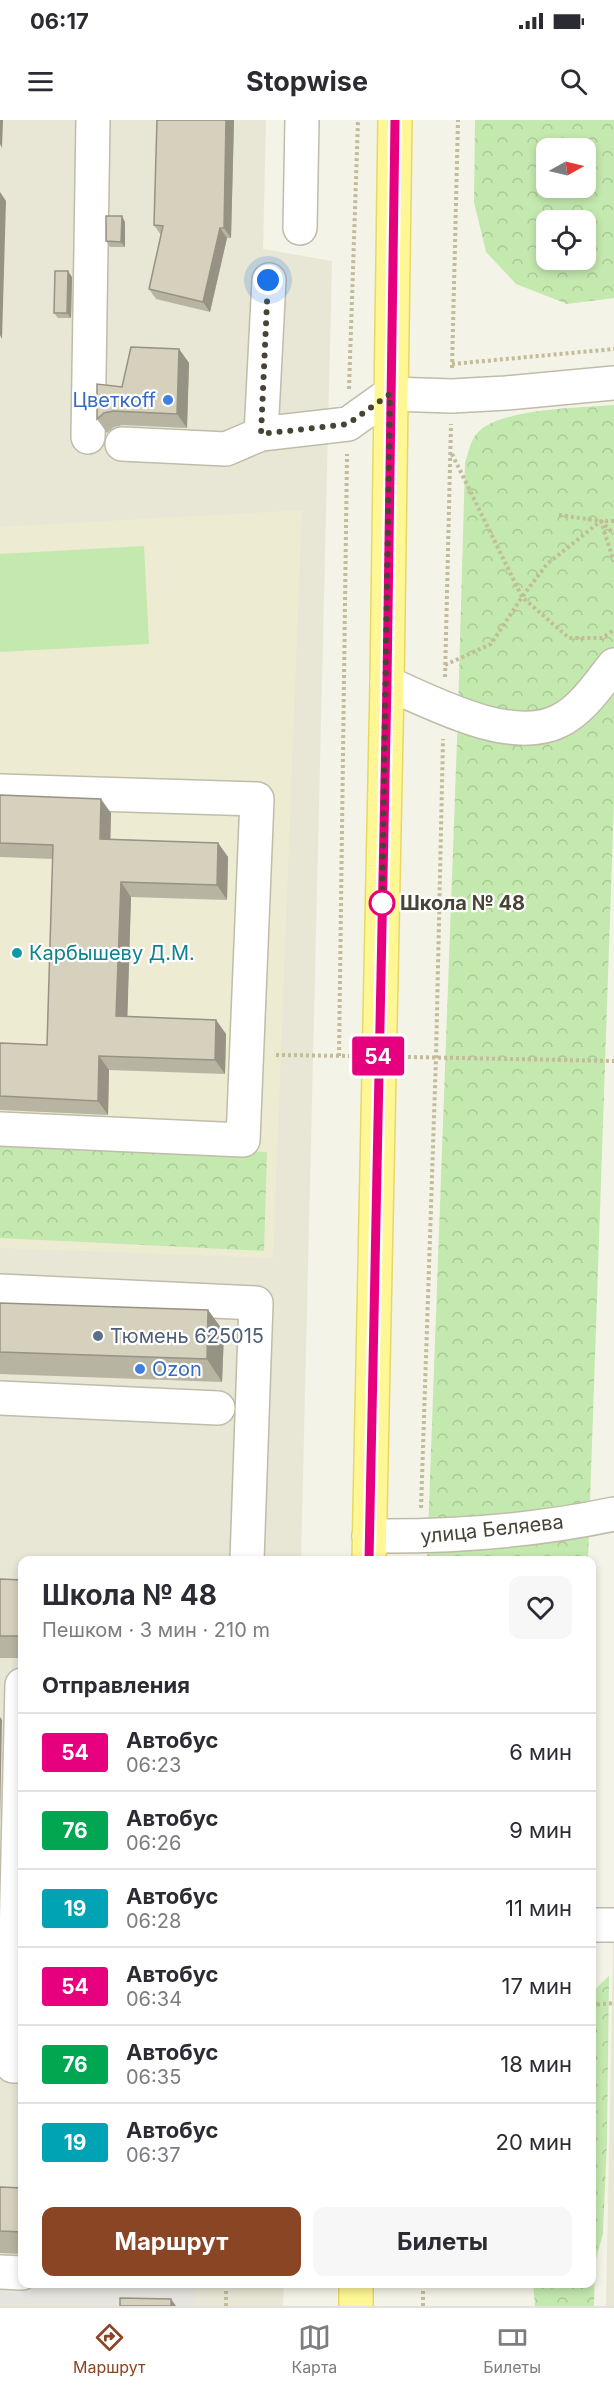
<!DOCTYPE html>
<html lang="ru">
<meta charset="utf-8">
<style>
body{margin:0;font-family:Inter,sans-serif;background:#f7f7f7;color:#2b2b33;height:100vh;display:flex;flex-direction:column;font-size:22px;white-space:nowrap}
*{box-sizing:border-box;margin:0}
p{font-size:20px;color:#7c7c81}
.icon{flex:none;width:33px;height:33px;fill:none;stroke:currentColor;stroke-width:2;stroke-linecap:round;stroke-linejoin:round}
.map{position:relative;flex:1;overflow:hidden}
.side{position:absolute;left:18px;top:1436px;width:578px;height:732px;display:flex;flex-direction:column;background:#fff;border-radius:12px;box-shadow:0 3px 9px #0003}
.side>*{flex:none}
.badge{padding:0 12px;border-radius:4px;font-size:21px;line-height:39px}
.needle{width:39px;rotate:82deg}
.buttons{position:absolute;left:536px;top:18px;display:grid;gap:12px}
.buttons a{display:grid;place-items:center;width:60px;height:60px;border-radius:12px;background:#fff;box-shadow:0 3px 9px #0003;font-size:30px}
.you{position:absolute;width:30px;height:30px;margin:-15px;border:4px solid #fff;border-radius:50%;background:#1a73e8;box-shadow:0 0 0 9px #1a73e833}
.map>.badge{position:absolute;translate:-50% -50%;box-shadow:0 0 0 3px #fff}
h2{padding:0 24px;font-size:22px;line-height:54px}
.round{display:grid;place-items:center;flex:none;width:63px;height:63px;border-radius:12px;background:#f7f7f7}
.head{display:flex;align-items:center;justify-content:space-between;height:102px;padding:0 24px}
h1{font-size:28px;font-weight:700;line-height:45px}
.button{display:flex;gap:12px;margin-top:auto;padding:12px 24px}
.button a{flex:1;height:69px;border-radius:12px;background:#8a4525;color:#fff;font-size:24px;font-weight:700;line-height:69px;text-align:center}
.button a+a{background:#f7f7f7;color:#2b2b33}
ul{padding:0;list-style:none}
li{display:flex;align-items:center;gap:18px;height:78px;padding:0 24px;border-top:2px solid #e1e1e2}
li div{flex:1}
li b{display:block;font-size:22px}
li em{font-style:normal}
li .badge{min-width:66px;font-weight:700;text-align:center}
.status{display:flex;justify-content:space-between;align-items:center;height:42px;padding:0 30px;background:#fff;direction:ltr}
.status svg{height:16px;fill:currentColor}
header{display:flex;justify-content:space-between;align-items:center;height:78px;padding:0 24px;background:#fff;font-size:27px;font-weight:700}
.tab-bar{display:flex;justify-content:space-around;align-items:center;height:84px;border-top:2px solid #e1e1e2;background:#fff;font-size:16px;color:#7c7c81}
.tab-bar a{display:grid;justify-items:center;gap:3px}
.tab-bar .selected{color:#8a4525}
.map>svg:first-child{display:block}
.residential{fill:#e8e6d5}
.education{fill:#edebd1}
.forest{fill:url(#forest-crowns);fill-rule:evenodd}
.pitch{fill:#c4e9af}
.parking{fill:#e5e4df}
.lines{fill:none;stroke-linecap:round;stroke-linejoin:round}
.minor-casing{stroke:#c0bcaa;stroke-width:36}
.major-casing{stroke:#e6d963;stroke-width:36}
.path{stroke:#c2bc9a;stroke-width:4;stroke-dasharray:3 3;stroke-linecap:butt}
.minor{stroke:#fff;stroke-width:33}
.major{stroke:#fff695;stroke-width:33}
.wall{fill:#b8b4a2}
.shaded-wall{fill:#969284}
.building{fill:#d6d1bc;stroke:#969284;stroke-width:1.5}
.line-casing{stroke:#fff;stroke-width:14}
.line{stroke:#e6007e;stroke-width:9}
.walk{stroke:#474436;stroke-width:6;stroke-dasharray:0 10.8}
.shop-dot{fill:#3f7fe0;stroke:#fff;stroke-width:2}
.stop-dot{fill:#fff;stroke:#e6007e;stroke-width:3}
.culture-dot{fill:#0f9aa8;stroke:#fff;stroke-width:2}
.service-dot{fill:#5c6f8a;stroke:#fff;stroke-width:2}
.labels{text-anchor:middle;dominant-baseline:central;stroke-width:4.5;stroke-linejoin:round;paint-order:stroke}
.shop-label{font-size:20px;fill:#366cbe;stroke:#fff;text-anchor:end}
.stop-label{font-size:20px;font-weight:bold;fill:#474436;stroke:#fff;text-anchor:start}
.culture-label{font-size:20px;fill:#0d838f;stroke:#fff;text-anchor:start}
.service-label{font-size:20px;fill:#4e5e75;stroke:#fff;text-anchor:start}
.street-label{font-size:20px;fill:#474436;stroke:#fff}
</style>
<div class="status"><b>06:17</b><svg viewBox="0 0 49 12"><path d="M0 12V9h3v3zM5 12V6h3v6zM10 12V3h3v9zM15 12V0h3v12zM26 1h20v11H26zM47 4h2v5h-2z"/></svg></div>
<header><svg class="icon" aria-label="menu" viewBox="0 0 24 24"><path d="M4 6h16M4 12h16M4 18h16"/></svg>Stopwise<svg class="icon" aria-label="search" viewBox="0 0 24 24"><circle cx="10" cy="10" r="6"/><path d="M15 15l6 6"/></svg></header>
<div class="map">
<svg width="614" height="2186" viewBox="0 0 614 2186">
<defs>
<pattern id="forest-crowns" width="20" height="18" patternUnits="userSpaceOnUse" patternTransform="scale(1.5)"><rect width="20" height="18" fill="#c4e9af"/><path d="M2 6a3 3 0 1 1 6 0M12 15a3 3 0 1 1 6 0" fill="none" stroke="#aac997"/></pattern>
</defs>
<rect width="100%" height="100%" fill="#f4f3e7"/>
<g class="residential">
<path d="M0,0H266L263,129L332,141L301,1440H22V2163H284L283,2186H0Z"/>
<path d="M614,1781V2186H606Z"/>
</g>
<path class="education" d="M302,390L273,1138L0,1128V407Z"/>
<g class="forest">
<path d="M475,0H614V178L567,184L516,164L486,132L474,82ZM585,28V68H546V28ZM585,100V140H546V100Z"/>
<path d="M614,285V682L588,1440H427L458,593L465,343C468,334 470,323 475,316C493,288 581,288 614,285Z"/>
<path d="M0,1021L267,1032L264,1131L0,1118Z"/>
<path d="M609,1856L607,2020L603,2113L595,2143L594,2186H535L533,2163H591V1873Z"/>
</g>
<path class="pitch" d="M144,426L149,524L0,532V434Z"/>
<path class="parking" d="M0,2141L22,2163H195L194,2186L0,2183Z"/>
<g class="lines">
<defs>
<g id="minor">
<path d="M300,108L302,0"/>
<path d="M261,314L269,160"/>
<path d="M88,317L93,0"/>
<path d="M122,324L226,329L261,314L348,304L390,274L452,276L506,273L614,263"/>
<path d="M387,563C433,583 510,625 559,601C582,590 598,565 614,545"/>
<path d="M0,671L257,679L243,1020L0,1009"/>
<path d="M0,1171L256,1183L247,1440"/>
<path d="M0,1278L218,1288"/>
<path d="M369,1416C451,1417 534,1411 614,1394"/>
<path d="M22,1565L13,1946H22"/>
<path d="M591,1805H614"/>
<path d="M0,2152L22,2153"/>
</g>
<g id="major">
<path d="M369,1440L387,563L395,0"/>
<path d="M356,2186V2163"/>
</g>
</defs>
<use href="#minor" class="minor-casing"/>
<use href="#major" class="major-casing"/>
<g class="path">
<path d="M452,244L614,229"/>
<path d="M452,248L458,0"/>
<path d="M349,269L358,0"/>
<path d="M452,334L522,477L569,518H602L614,510"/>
<path d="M559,395L601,401L614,414"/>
<path d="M614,401H601L614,442"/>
<path d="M445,545L491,524L522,477L547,444L601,401"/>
<path d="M445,557L451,304"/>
<path d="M276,935L352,936"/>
<path d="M339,936L347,334"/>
<path d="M408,937L614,941"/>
<path d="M421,1388L436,937L443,619"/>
<path d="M591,1885L614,1883"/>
<path d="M226,2186V2163"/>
<path d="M423,2186V2163"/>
</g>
<use href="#minor" class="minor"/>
<use href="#major" class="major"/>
</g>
<g class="wall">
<path d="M157,0H234L231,118H227L210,192L156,179L149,169L161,115L154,105Z"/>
<path d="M125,102V127H110L106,121Z"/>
<path d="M72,157L71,198H58L54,193Z"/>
<path d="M179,229L189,243L187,308L123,305L114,307L107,313L97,299L122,267Z"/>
<path d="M0,675L111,693L110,719L218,723L228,737L227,780L131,777L127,897L216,900L226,914L225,954L109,950L108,995L0,990V923L47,925L53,739L0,737Z"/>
<path d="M0,1183L208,1190L224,1212L222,1262L0,1254Z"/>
<path d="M0,1459L22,1460V1538H0Z"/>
<path d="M0,2067L22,2068V2134L0,2133Z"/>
</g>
<g class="shaded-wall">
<path d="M0,0H3L2,28L0,24Z"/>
<path d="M226,0H234L231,118L224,108Z"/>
<path d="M0,72L6,81L2,219L0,215Z"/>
<path d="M122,96L125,102V127L121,122Z"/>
<path d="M220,108L227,118L210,192L203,182Z"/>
<path d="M68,151L72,157L71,198L67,193Z"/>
<path d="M179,229L189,243L187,308L177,294Z"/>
<path d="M101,679L111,693L110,734L100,719Z"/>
<path d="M218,723L228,737L227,780L217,765Z"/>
<path d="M121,762L131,777L127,911L116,896Z"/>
<path d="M216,900L226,914L225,954L215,940Z"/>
<path d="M99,936L109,950L108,995L98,981Z"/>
<path d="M208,1190L224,1212L222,1262L207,1239Z"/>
<path d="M0,1597L2,1600L0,1702Z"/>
<path d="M171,2179L176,2186H171Z"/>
</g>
<g class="building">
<path d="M157,0H226L224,108H220L203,182L149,169L163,106L154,105Z"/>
<path d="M106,96H122L121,122L106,121Z"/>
<path d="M55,151H68L67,193H54Z"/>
<path d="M131,227L179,229L177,294L113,291L104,293L97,299V264L122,267Z"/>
<path d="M0,675L101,679L100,719L218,723L217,765L121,762L116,896L216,900L215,940L99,936L98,981L0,976V923L47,925L53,725L0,723Z"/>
<path d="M0,1183L208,1190L207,1239L0,1232Z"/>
<path d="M0,1459L22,1460V1516H0Z"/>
<path d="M0,2067L22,2068V2112L0,2111Z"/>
<path d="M120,2178L171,2179V2186H120Z"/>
</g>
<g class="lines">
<defs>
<path id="line" d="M369,1440L387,563L395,0"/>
</defs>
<use href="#line" class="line-casing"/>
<use href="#line" class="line"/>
<path class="walk" d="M268,160L261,314L348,304L390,274L382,783"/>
</g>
<g class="shop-dot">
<circle cx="168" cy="280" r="6"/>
<circle cx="140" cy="1249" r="6"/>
</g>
<circle class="stop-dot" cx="382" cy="783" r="12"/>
<circle class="culture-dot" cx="17" cy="833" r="6"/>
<circle class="service-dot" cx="98" cy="1216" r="6"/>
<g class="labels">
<g class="shop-label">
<text x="156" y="280">Цветкоff</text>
<text x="152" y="1249" text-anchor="start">Ozon</text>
</g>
<g class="stop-label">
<text x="400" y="783">Школа № 48</text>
</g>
<g class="culture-label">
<text x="29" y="833">Карбышеву Д.М.</text>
</g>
<g class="service-label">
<text x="110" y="1216">Тюмень 625015</text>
</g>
<g class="street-label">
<text transform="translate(492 1409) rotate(-6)">улица Беляева</text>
</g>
</g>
</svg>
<div class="buttons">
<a><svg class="needle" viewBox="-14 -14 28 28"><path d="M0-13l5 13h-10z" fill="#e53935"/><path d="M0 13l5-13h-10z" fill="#7c7c81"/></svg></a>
<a><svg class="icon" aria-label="locate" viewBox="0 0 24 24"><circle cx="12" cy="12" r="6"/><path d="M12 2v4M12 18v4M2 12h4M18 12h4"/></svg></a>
</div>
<div class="you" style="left:268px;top:160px"></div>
<b class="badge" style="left:378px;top:936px;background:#e6007e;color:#fff">54</b>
<section class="side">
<div class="head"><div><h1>Школа № 48</h1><p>Пешком · 3 мин · 210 m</p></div><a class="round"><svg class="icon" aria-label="heart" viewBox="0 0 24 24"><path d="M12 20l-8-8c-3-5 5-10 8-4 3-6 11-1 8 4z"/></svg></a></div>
<h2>Отправления</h2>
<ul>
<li><span class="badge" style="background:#e6007e;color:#fff">54</span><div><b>Автобус</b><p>06:23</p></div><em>6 мин</em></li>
<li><span class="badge" style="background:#00a651;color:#fff">76</span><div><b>Автобус</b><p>06:26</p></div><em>9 мин</em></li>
<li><span class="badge" style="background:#00a3b4;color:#fff">19</span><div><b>Автобус</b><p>06:28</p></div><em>11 мин</em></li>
<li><span class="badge" style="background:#e6007e;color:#fff">54</span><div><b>Автобус</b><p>06:34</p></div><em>17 мин</em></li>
<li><span class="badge" style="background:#00a651;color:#fff">76</span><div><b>Автобус</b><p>06:35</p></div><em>18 мин</em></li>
<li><span class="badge" style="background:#00a3b4;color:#fff">19</span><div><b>Автобус</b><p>06:37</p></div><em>20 мин</em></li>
</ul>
<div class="button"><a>Маршрут</a><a>Билеты</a></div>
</section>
</div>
<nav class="tab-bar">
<a class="selected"><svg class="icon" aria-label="directions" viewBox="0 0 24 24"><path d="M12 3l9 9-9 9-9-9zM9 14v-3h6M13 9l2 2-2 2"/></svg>Маршрут</a>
<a><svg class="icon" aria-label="map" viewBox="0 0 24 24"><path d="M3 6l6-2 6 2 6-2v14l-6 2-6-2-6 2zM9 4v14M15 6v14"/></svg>Карта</a>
<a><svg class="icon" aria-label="tickets" viewBox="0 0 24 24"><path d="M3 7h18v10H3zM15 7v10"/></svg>Билеты</a>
</nav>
